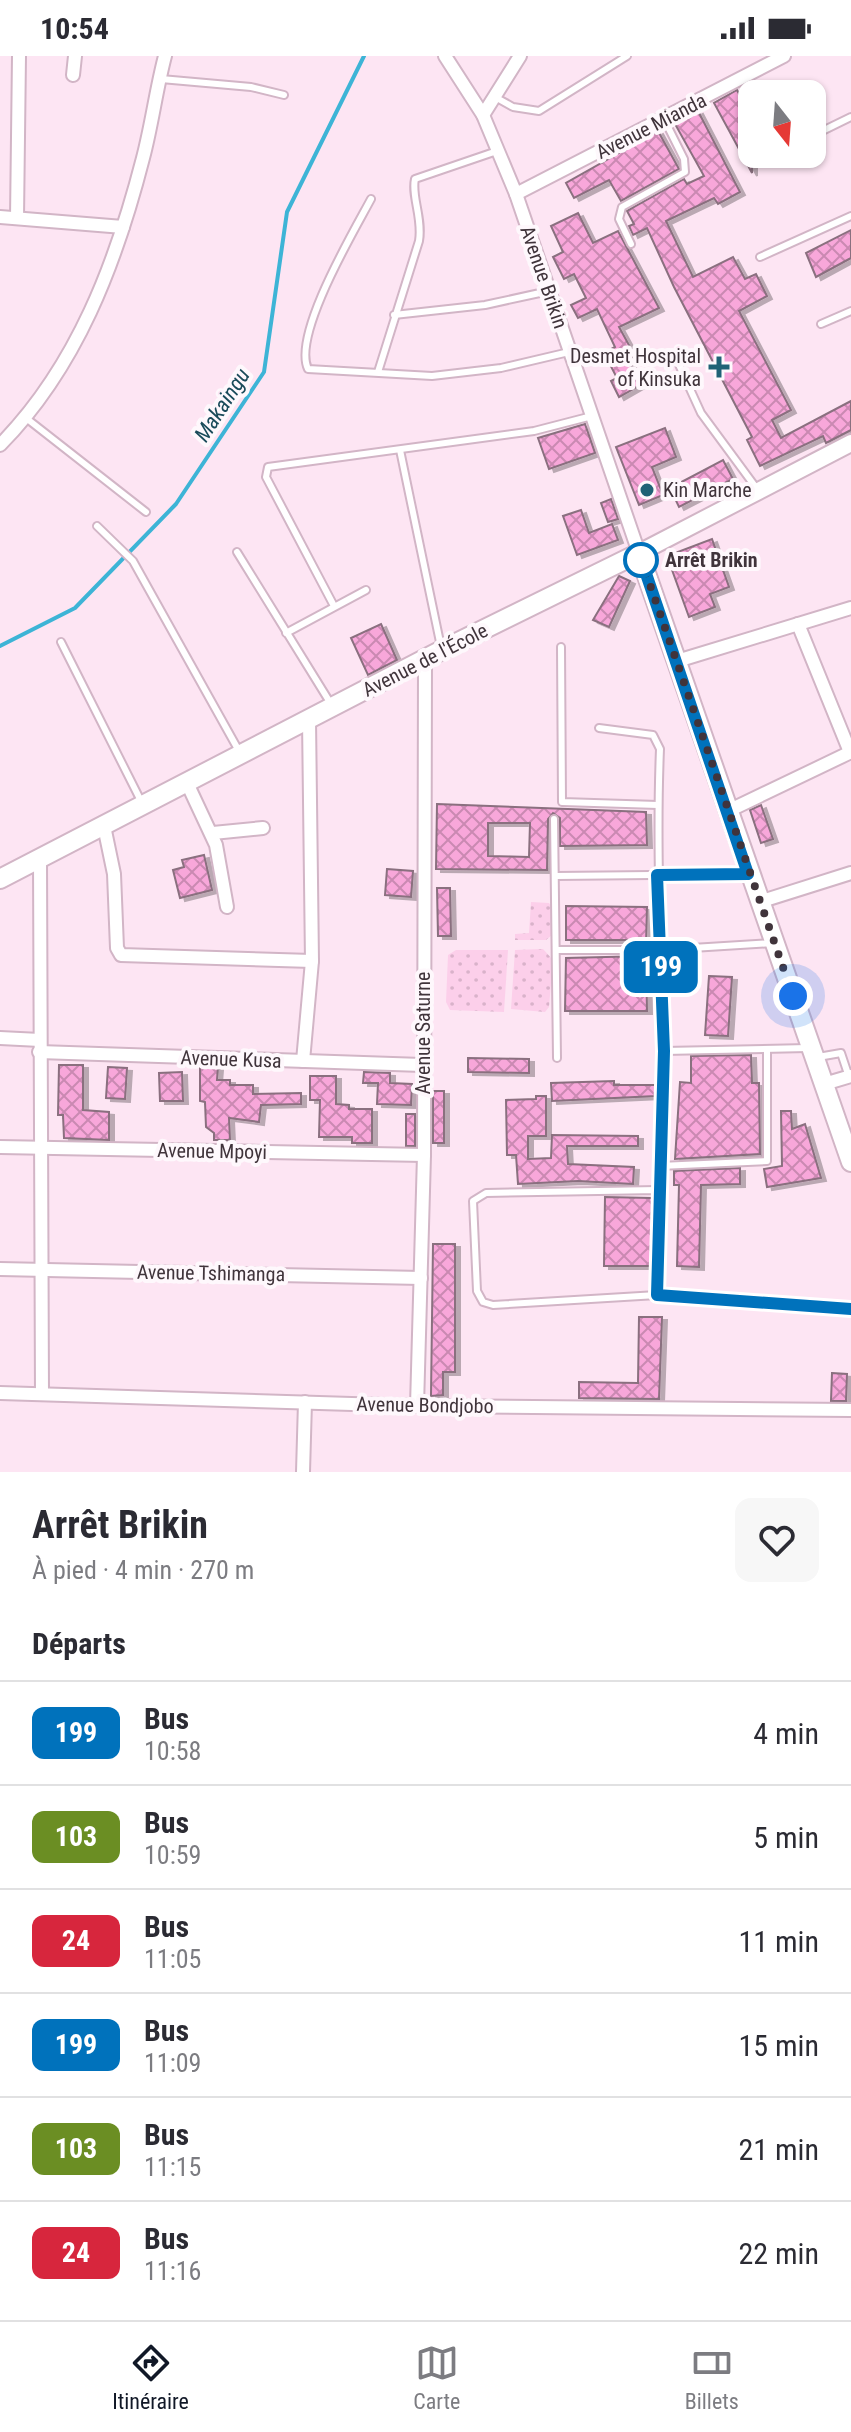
<!DOCTYPE html>
<html lang="fr">
<meta charset="utf-8">
<style>
body{margin:0;font-family:"Roboto Condensed",sans-serif;background:#f7f7f7;color:#2b2b33;height:100vh;display:flex;flex-direction:column;font-size:30px;white-space:nowrap}
*{box-sizing:border-box;margin:0}
p{font-size:26px;color:#7c7c81}
.icon{flex:none;width:44px;height:44px;fill:none;stroke:currentColor;stroke-width:2;stroke-linecap:round;stroke-linejoin:round}
.map{position:relative;height:1416px;overflow:hidden}
.side{display:flex;flex-direction:column;background:#fff;flex:1}
.side>*{flex:none}
.badge{padding:0 16px;border-radius:12px;font-size:28px;line-height:52px}
.needle{width:52px;rotate:163deg}
.fabs{position:absolute;left:738px;top:24px;display:grid;gap:16px}
.fabs a{display:grid;place-items:center;width:88px;height:88px;border-radius:16px;background:#fff;box-shadow:0 2px 6px #0004;font-size:40px}
.you{position:absolute;width:40px;height:40px;margin:-20px;border:6px solid #fff;border-radius:50%;background:#1a73e8;box-shadow:0 0 0 12px #1a73e833}
.map>.badge{position:absolute;translate:-50% -50%;box-shadow:0 0 0 4px #fff}
h2{padding:0 32px;font-size:30px;line-height:72px}
.round{display:grid;place-items:center;flex:none;width:84px;height:84px;border-radius:16px;background:#f7f7f7}
.head{display:flex;align-items:center;justify-content:space-between;height:136px;padding:0 32px}
h1{font-size:38px;font-weight:700;line-height:60px}
ul{padding:0;list-style:none}
li{display:flex;align-items:center;gap:24px;height:104px;padding:0 32px;border-top:2px solid #e1e1e2}
li div{flex:1}
li b{display:block;font-size:30px}
li em{font-style:normal}
li .badge{min-width:88px;font-weight:700;text-align:center}
.status{display:flex;justify-content:space-between;align-items:center;height:56px;padding:0 40px;background:#fff;direction:ltr}
.status svg{height:22px;fill:currentColor}
.menu{display:flex;justify-content:space-around;align-items:center;height:112px;border-top:2px solid #e1e1e2;background:#fff;font-size:22px;color:#7c7c81}
.menu a{display:grid;justify-items:center;gap:4px}
.menu .on{color:#111827}
.map>svg:first-child{display:block}
.grass{fill:url(#grass-dots)}
.lines{fill:none;stroke-linecap:round;stroke-linejoin:round}
.stream{stroke:#3db4d6;stroke-width:4}
.building{fill:url(#building-cross-hatch);stroke:#8a6f7f;stroke-width:2;fill-rule:evenodd;filter:url(#shadow)}
.service-casing{stroke:#d2b5c6;stroke-width:10}
.minor-casing{stroke:#d2b5c6;stroke-width:16}
.tertiary-casing{stroke:#d2b5c6;stroke-width:20}
.secondary-casing{stroke:#d2b5c6;stroke-width:22}
.service{stroke:#fff;stroke-width:6}
.minor{stroke:#fff;stroke-width:12}
.tertiary{stroke:#fff;stroke-width:16}
.secondary{stroke:#fff;stroke-width:18}
.line-casing{stroke:#fff;stroke-width:18}
.line{stroke:#0072bc;stroke-width:12}
.walk{stroke:#40343b;stroke-width:8;stroke-dasharray:0 14.4}
.poi-dot{fill:#206276;stroke:#fef8fc;stroke-width:3}
.stop-dot{fill:#fff;stroke:#0072bc;stroke-width:4}
.labels{text-anchor:middle;dominant-baseline:central;stroke-width:8;stroke-linejoin:round;paint-order:stroke}
.street-label{font-size:20px;fill:#40343b;stroke:#fef8fc}
.poi-label{font-size:20px;fill:#40343b;stroke:#fef8fc;text-anchor:end}
.stop-label{font-size:20px;font-weight:bold;fill:#40343b;stroke:#fef8fc;text-anchor:start}
.water-label{font-size:22px;font-style:italic;fill:#1a4b5a;stroke:#fef8fc}
</style>
<div class="status"><b>10:54</b><svg viewBox="0 0 49 12"><path d="M0 12V9h3v3zM5 12V6h3v6zM10 12V3h3v9zM15 12V0h3v12zM26 1h20v11H26zM47 4h2v5h-2z"/></svg></div>
<div class="map">
<svg width="851" height="1416" viewBox="0 0 851 1416">
<defs>
<pattern id="grass-dots" width="8" height="8" patternUnits="userSpaceOnUse" patternTransform="scale(2)"><rect width="8" height="8" fill="#fccfea"/><path d="M2 2h.1M6 6h.1" fill="none" stroke="#d9b2ca" stroke-width="1.8" stroke-linecap="round"/></pattern>
<pattern id="building-cross-hatch" width="8" height="8" patternUnits="userSpaceOnUse" patternTransform="scale(2)"><rect width="8" height="8" fill="#f8a7da"/><path d="M0 0l8 8M0 8l8-8" fill="none" stroke="#ca89b2"/></pattern>
<filter id="shadow"><feDropShadow dx="5" dy="3" stdDeviation="0" flood-color="#0004"/></filter>
</defs>
<rect width="100%" height="100%" fill="#fde5f3"/>
<g class="grass">
<path d="M531,846L549,847L553,853L552,879L546,884H515V878L529,877Z"/>
<path d="M543,893L553,904L549,951L545,956L511,953L515,894Z"/>
<path d="M456,894H508L504,956L450,954L446,946L448,899Z"/>
</g>
<g class="lines">
<path class="stream" d="M0,590L75,552L176,448L264,316L287,156L364,0"/>
</g>
<g class="building">
<path d="M737,34L752,62V117L714,47Z"/>
<path d="M698,55L740,136L718,148L714,142L666,165L693,221L733,201L745,223L756,218L767,240L739,255L791,354L772,364L781,382L851,345V374L826,387L823,380L760,410L747,384L752,381L674,231L647,172L633,179L629,170L634,168L627,155L684,123L687,128L704,120L675,68Z"/>
<path d="M658,75L679,113L621,145L609,124L574,142L566,127Z"/>
<path d="M578,157L593,187L618,175L659,252L619,271L635,300L628,304L642,328L619,341L611,325L617,322L604,297L615,291L597,253L578,262L571,249L586,242L574,218L564,223L553,201L563,196L551,170Z"/>
<path d="M851,174V202L816,221L806,197Z"/>
<path d="M585,368L595,397L549,413L538,382Z"/>
<path d="M665,372L676,401L652,411L663,439L639,449L616,391Z"/>
<path d="M723,404L733,423L679,451L670,432Z"/>
<path d="M611,443L618,463L608,466L601,447Z"/>
<path d="M581,454L589,477L612,468L618,484L577,499L563,460Z"/>
<path d="M712,483L729,531L710,538L715,551L689,561L667,500Z"/>
<path d="M619,520L630,525L609,571L593,564Z"/>
<path d="M381,568L397,604L368,619L351,582Z"/>
<path d="M437,748L646,756L647,789L560,790V762L553,757L548,763L547,814L436,813ZM488,767H530L529,801L488,800Z"/>
<path d="M761,749L773,783L761,787L750,754Z"/>
<path d="M204,799L212,834L180,842L173,814L184,811L182,804Z"/>
<path d="M387,813L413,815L411,841L385,839Z"/>
<path d="M437,832H450L451,880H438Z"/>
<path d="M566,850L647,851L646,888H632V884H566Z"/>
<path d="M646,900L647,955H565L566,902Z"/>
<path d="M709,920L732,921L728,980L705,979Z"/>
<path d="M751,999L752,1027H759L760,1098L675,1103L680,1026L691,1027V1000Z"/>
<path d="M468,1002L529,1003V1017L468,1016Z"/>
<path d="M59,1009H83V1054L109,1056V1084L64,1082L63,1059H58Z"/>
<path d="M200,1010L218,1011L217,1024H230V1029H253V1038L301,1037V1048L261,1049L259,1066L229,1062L230,1084H214V1077L206,1071L205,1046L200,1045Z"/>
<path d="M108,1011L127,1012L125,1043L106,1042Z"/>
<path d="M182,1016L183,1045H160L159,1017Z"/>
<path d="M364,1016L390,1017V1027L412,1028L411,1049L377,1048L378,1027H363Z"/>
<path d="M310,1020H336V1048L349,1049V1053H372V1087H352V1081H319L320,1044H310Z"/>
<path d="M614,1025V1029H656V1040L552,1045L551,1027Z"/>
<rect x="433" y="1035" width="11" height="52"/>
<path d="M536,1040H546V1080H528V1103L551,1102L552,1079L638,1080V1090H567L568,1108L634,1111L633,1128L578,1125L518,1128L516,1099H507L506,1044L536,1043Z"/>
<path d="M781,1055H791L792,1073L805,1068L821,1122L767,1131L764,1113L782,1110Z"/>
<rect x="406" y="1058" width="9" height="32"/>
<path d="M740,1112V1128L701,1129L699,1211L677,1210L679,1129H674V1115Z"/>
<path d="M605,1141L652,1142L651,1210H604Z"/>
<path d="M433,1188H455V1316H443V1339L431,1340Z"/>
<path d="M639,1261H662L659,1343L579,1342V1326L638,1327Z"/>
<path d="M832,1317L847,1318L846,1345H831Z"/>
</g>
<g class="lines">
<defs>
<g id="service">
<path d="M161,23L251,31L284,39"/>
<path d="M495,41L513,51L539,55L627,0"/>
<path d="M812,80L851,61"/>
<path d="M774,98H775"/>
<path d="M371,143C354,175 292,279 308,313L432,320L501,312L569,296"/>
<path d="M631,188L619,163L622,151L685,116L684,103L664,63"/>
<path d="M760,201L851,160"/>
<path d="M394,259L485,249L549,235"/>
<path d="M821,268L851,255"/>
<path d="M675,300L701,357L757,433"/>
<path d="M378,316L419,185C423,162 411,140 415,123L497,95"/>
<path d="M26,362L146,456"/>
<path d="M400,394L441,591"/>
<path d="M97,470L133,505L239,695"/>
<path d="M237,496L331,648"/>
<path d="M334,550L266,421L268,411L534,375L592,360"/>
<path d="M286,577L366,534"/>
<path d="M61,586L142,747"/>
<path d="M561,591L562,746L658,749"/>
<path d="M599,672L653,679L660,693C654,840 669,987 658,1134"/>
<path d="M554,763L557,1002"/>
<path d="M556,820L748,818"/>
<path d="M556,894H660L773,887"/>
<path d="M664,995L808,992"/>
<path d="M818,1001L841,997L849,1021"/>
<path d="M660,1110L767,1105V993"/>
<path d="M657,1239L658,1134L486,1137L473,1145L477,1235L483,1246L493,1249L657,1239L851,1253"/>
</g>
<g id="minor">
<path d="M445,0L483,59L516,138L639,497"/>
<path d="M73,19L75,0"/>
<path d="M483,59L520,0"/>
<path d="M516,138L784,0"/>
<path d="M0,161L123,171"/>
<path d="M17,162L19,0"/>
<path d="M0,389C77,311 116,207 143,102C152,68 156,34 165,0"/>
<path d="M798,568L850,696"/>
<path d="M677,605L851,552"/>
<path d="M187,727L216,789L227,851"/>
<path d="M728,755L851,696"/>
<path d="M104,770L114,818L117,892L121,899L312,905"/>
<path d="M213,777L263,772"/>
<path d="M40,803L42,1338"/>
<path d="M759,846L851,817"/>
<path d="M0,982L40,984"/>
<path d="M39,996L422,1009"/>
<path d="M303,1005L312,905L309,664"/>
<path d="M824,1028L851,1020"/>
<path d="M0,1091L424,1099"/>
<path d="M0,1213L421,1222"/>
<path d="M0,1337L417,1350L851,1354"/>
<path d="M417,1350L424,1099L425,604"/>
<path d="M303,1416L305,1346"/>
</g>
<path id="tertiary" d="M639,497L851,387"/>
<path id="secondary" d="M0,823L442,594L639,497L851,1106"/>
</defs>
<use href="#service" class="service-casing"/>
<use href="#minor" class="minor-casing"/>
<use href="#tertiary" class="tertiary-casing"/>
<use href="#secondary" class="secondary-casing"/>
<use href="#service" class="service"/>
<use href="#minor" class="minor"/>
<use href="#tertiary" class="tertiary"/>
<use href="#secondary" class="secondary"/>
</g>
<g class="lines">
<defs>
<path id="line" d="M639,497L748,818L657,819L664,995L657,1239L851,1253"/>
</defs>
<use href="#line" class="line-casing"/>
<use href="#line" class="line"/>
<path class="walk" d="M641,504L639,497L793,940"/>
</g>
<g class="poi-dot">
<path d="M715 299h8v8h8v8h-8v8h-8v-8h-8v-8h8z"/>
<circle cx="647" cy="434" r="8"/>
</g>
<circle class="stop-dot" cx="641" cy="504" r="16"/>
<g class="labels">
<g class="street-label">
<text transform="translate(651 70) rotate(-27)">Avenue Mianda</text>
<text transform="translate(544 221) rotate(71)">Avenue Brikin</text>
<text transform="translate(425 604) rotate(-27)">Avenue de l'École</text>
<text transform="translate(423 977) rotate(-90)">Avenue Saturne</text>
<text transform="translate(231 1003) rotate(2)">Avenue Kusa</text>
<text transform="translate(212 1095) rotate(1)">Avenue Mpoyi</text>
<text transform="translate(211 1217) rotate(1)">Avenue Tshimanga</text>
<text transform="translate(425 1349) rotate(1)">Avenue Bondjobo</text>
</g>
<g class="poi-label">
<text x="701" y="300">Desmet Hospital<tspan x="701" dy="23">of Kinsuka</tspan></text>
<text x="663" y="434" text-anchor="start">Kin Marche</text>
</g>
<g class="stop-label">
<text x="665" y="504">Arrêt Brikin</text>
</g>
<g class="water-label">
<text transform="translate(222 349) rotate(-57)">Makaingu</text>
</g>
</g>
</svg>
<div class="fabs">
<a><svg class="needle" viewBox="-14 -14 28 28"><path d="M0-13l5 13h-10z" fill="#e53935"/><path d="M0 13l5-13h-10z" fill="#7c7c81"/></svg></a>
</div>
<div class="you" style="left:793px;top:940px"></div>
<b class="badge" style="left:661px;top:911px;background:#0072bc;color:#fff">199</b>
</div>
<section class="side">
<div class="head"><div><h1>Arrêt Brikin</h1><p>À pied · 4 min · 270 m</p></div><a class="round"><svg class="icon" aria-label="heart" viewBox="0 0 24 24"><path d="M12 20l-8-8c-3-5 5-10 8-4 3-6 11-1 8 4z"/></svg></a></div>
<h2>Départs</h2>
<ul>
<li><span class="badge" style="background:#0072bc;color:#fff">199</span><div><b>Bus</b><p>10:58</p></div><em>4 min</em></li>
<li><span class="badge" style="background:#6b8e23;color:#fff">103</span><div><b>Bus</b><p>10:59</p></div><em>5 min</em></li>
<li><span class="badge" style="background:#d7263d;color:#fff">24</span><div><b>Bus</b><p>11:05</p></div><em>11 min</em></li>
<li><span class="badge" style="background:#0072bc;color:#fff">199</span><div><b>Bus</b><p>11:09</p></div><em>15 min</em></li>
<li><span class="badge" style="background:#6b8e23;color:#fff">103</span><div><b>Bus</b><p>11:15</p></div><em>21 min</em></li>
<li><span class="badge" style="background:#d7263d;color:#fff">24</span><div><b>Bus</b><p>11:16</p></div><em>22 min</em></li>
</ul>
</section>
<nav class="menu">
<a class="on"><svg class="icon" aria-label="directions" viewBox="0 0 24 24"><path d="M12 3l9 9-9 9-9-9zM9 14v-3h6M13 9l2 2-2 2"/></svg>Itinéraire</a>
<a><svg class="icon" aria-label="map" viewBox="0 0 24 24"><path d="M3 6l6-2 6 2 6-2v14l-6 2-6-2-6 2zM9 4v14M15 6v14"/></svg>Carte</a>
<a><svg class="icon" aria-label="tickets" viewBox="0 0 24 24"><path d="M3 7h18v10H3zM15 7v10"/></svg>Billets</a>
</nav>
